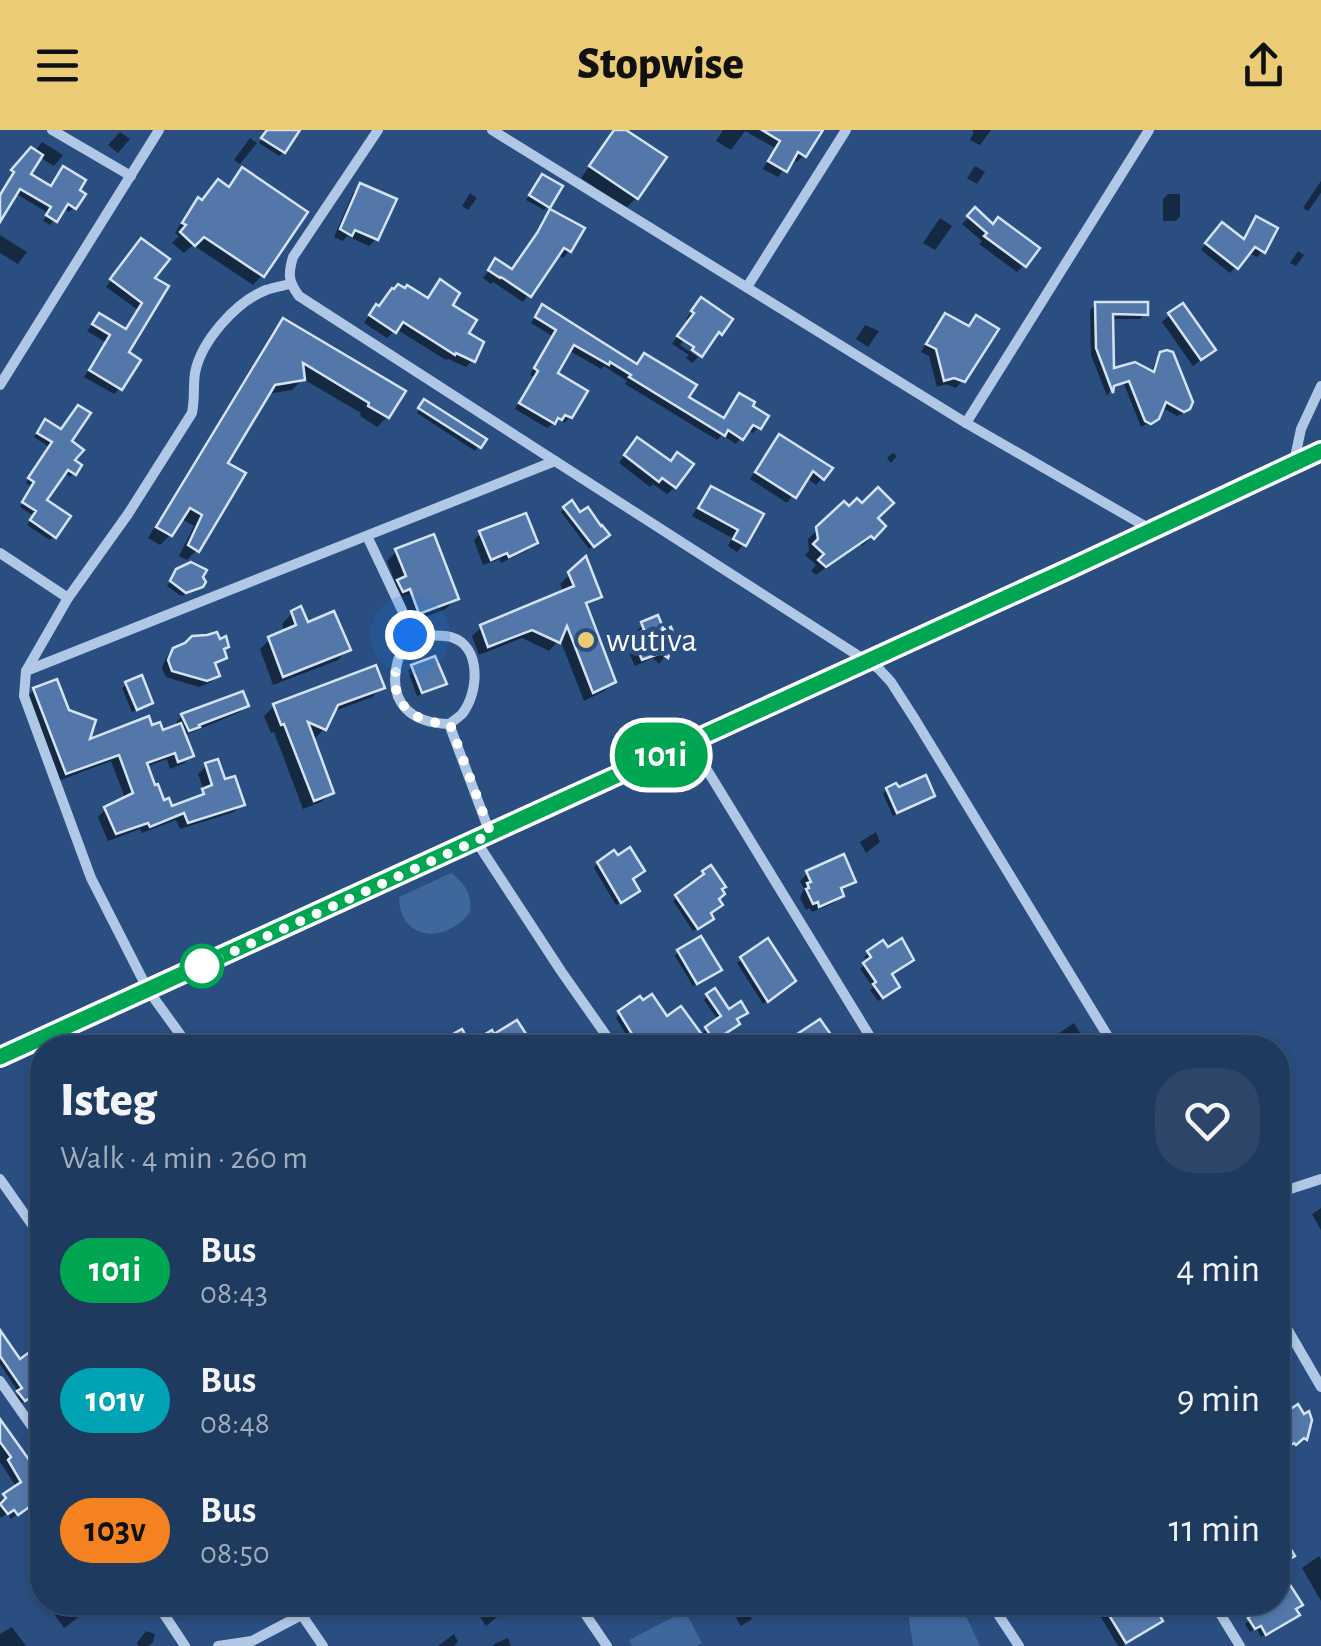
<!DOCTYPE html>
<meta charset="utf-8">
<style>
body{margin:0;font-family:"Alegreya Sans",sans-serif;background:#2c4568;color:#f1f3f6;height:100vh;display:flex;flex-direction:column;font-size:38px;white-space:nowrap}
*{box-sizing:border-box;margin:0}
p{font-size:32px;color:#a1adbd}
.icon{flex:none;width:55px;height:55px;fill:none;stroke:currentColor;stroke-width:2;stroke-linecap:round;stroke-linejoin:round}
.map{position:relative;flex:1;overflow:hidden}
.side{position:absolute;left:30px;top:905px;width:1260px;height:580px;display:flex;flex-direction:column;background:#1f3a5f;border-radius:40px;box-shadow:0 2px 8px #0004,0 0 0 2px #3c5474}
.side>*{flex:none}
.badge{padding:0 20px;border-radius:32px;font-size:35px;line-height:65px}
.you{position:absolute;width:50px;height:50px;margin:-25px;border:8px solid #fff;border-radius:50%;background:#1a73e8;box-shadow:0 0 0 15px #1a73e833}
.map>.badge{position:absolute;translate:-50% -50%;box-shadow:0 0 0 5px #fff}
.round{display:grid;place-items:center;flex:none;width:105px;height:105px;border-radius:40px;background:#2c4568}
.head{display:flex;align-items:center;justify-content:space-between;height:170px;padding:0 30px}
h1{font-size:48px;font-weight:800;line-height:75px}
ul{padding:0;list-style:none}
li{display:flex;align-items:center;gap:30px;height:130px;padding:0 30px}
li div{flex:1}
li b{display:block;font-size:38px}
li em{font-style:normal}
li .badge{min-width:110px;font-weight:700;text-align:center}
header{display:flex;justify-content:space-between;align-items:center;height:130px;padding:0 30px;background:#eccb77;color:#111;font-size:45px;font-weight:800}
.map>svg:first-child{display:block}
.green{fill:#3e679c}
.shadow{fill:#0007}
.building{fill:#5277a8;stroke:#d3e2f4;stroke-width:2.5}
.lines{fill:none;stroke-linecap:round;stroke-linejoin:round}
.minor{stroke:#b0c8e5;stroke-width:10}
.primary{stroke:#f0f5fd;stroke-width:20}
.line-casing{stroke:#fff;stroke-width:22}
.line{stroke:#00a651;stroke-width:15}
.walk{stroke:#fff;stroke-width:10;stroke-dasharray:0 18}
.poi-dot{fill:#eccb77;stroke:#294e7f;stroke-width:4}
.stop-dot{fill:#fff;stroke:#00a651;stroke-width:5}
.labels{text-anchor:middle;dominant-baseline:central;stroke-width:10;stroke-linejoin:round;paint-order:stroke}
.poi-label{font-size:35px;fill:#fff;stroke:#294e7f;text-anchor:start}
</style>
<header><svg class="icon" aria-label="menu" viewBox="0 0 24 24"><path d="M4 6h16M4 12h16M4 18h16"/></svg>Stopwise<svg class="icon" aria-label="share" viewBox="0 0 24 24"><path d="M12 15V3M7 8l5-5 5 5M5 13v7h14v-7"/></svg></header>
<div class="map">
<svg width="1321" height="1516" viewBox="0 0 1321 1516">
<rect width="100%" height="100%" fill="#294e7f"/>
<g class="green">
<path d="M451,743C465,754 472,763 470,782C448,813 400,813 399,767Z"/>
<path d="M911,1472L960,1473L980,1516H913L907,1475Z"/>
<path d="M685,1481L702,1513L697,1516H632L629,1510Z"/>
</g>
<g class="shadow">
<path d="M268,0H291L284,22L279,26L259,13Z"/>
<path d="M616,0H622L663,28L636,68L626,78L581,48Z"/>
<path d="M723,0H820L804,25L797,32L791,28L778,47L763,39L775,18L745,1L731,20L716,11Z"/>
<path d="M972,0H991L980,15L970,10L974,2Z"/>
<path d="M120,2L130,9L118,23L108,15Z"/>
<path d="M250,8L257,13L240,34L234,30Z"/>
<path d="M42,12L63,25L54,36L39,27L27,44L50,58L59,44L74,77L69,82L63,78L50,95L43,91L48,83L15,63L0,87V65L10,48L9,46L26,25L34,22Z"/>
<path d="M975,36L985,42L977,54L967,48Z"/>
<path d="M243,41L262,145L253,155L193,115L184,123L172,113L179,106L175,103L189,80L198,71L201,72L227,59Z"/>
<path d="M538,51L548,76L544,80L526,70Z"/>
<path d="M1321,51V63L1308,81L1303,78Z"/>
<path d="M360,56L376,109L369,116L347,106L343,111L334,107L353,63Z"/>
<path d="M470,63L477,68L468,80L462,76Z"/>
<path d="M1168,64H1180V87L1175,91H1163V69Z"/>
<path d="M975,81L1024,135L1017,142L979,114L982,111L962,94Z"/>
<path d="M550,82L569,121L563,128L557,124L523,172L493,152L491,154L483,148L496,132L511,141L531,113L543,89Z"/>
<path d="M940,88L952,96L935,120L923,113Z"/>
<path d="M1256,89L1263,121L1257,127L1248,123L1230,143L1201,120L1216,101L1242,111L1250,95Z"/>
<path d="M0,105L27,122L18,134L0,123Z"/>
<path d="M136,118L152,149L125,223L120,258L114,264L84,247L105,212L87,201L99,186L125,201L138,180L106,157Z"/>
<path d="M1298,121L1304,125L1296,136L1290,133Z"/>
<path d="M440,153L465,204L473,230L466,237L448,229L446,230L396,199L387,208L364,193L370,184L426,170Z"/>
<path d="M1096,175L1145,184L1140,189H1111L1112,241L1151,243L1156,230L1162,224L1188,278L1182,284L1177,286L1161,277L1157,288L1141,297L1124,254L1111,259L1107,266L1091,225L1090,180Z"/>
<path d="M694,178L729,190L701,224L683,211L680,215L698,227L692,233L686,228L689,225L672,214L688,191L686,189Z"/>
<path d="M537,183L635,237L644,226L686,268L723,290L734,271L759,297L753,303L747,299L736,314L722,305L717,310L625,254L627,251L604,236L601,239L568,220L554,244L570,287L564,293L559,290L547,298L515,279L534,247L530,245L552,206L531,193Z"/>
<path d="M1170,185L1213,220L1193,236L1162,192Z"/>
<path d="M945,186L968,198L977,188L963,250L956,258L946,254L937,257L929,226L921,222L938,193Z"/>
<path d="M283,191L387,287L377,297L360,286L361,283L303,249L292,260L267,264L225,334L197,420L187,430L179,426L194,396L180,388L170,405L160,415L148,408L273,201Z"/>
<path d="M865,195L879,201L868,217L856,209Z"/>
<path d="M421,276L483,310L475,321L417,283Z"/>
<path d="M41,296L69,311L74,343L70,347L63,342L44,370L54,406L50,410L27,395L34,386L20,377L32,357L26,353L49,317L34,307Z"/>
<path d="M779,307L830,339L816,355L806,347L787,373L750,349Z"/>
<path d="M630,317L675,357L667,364L653,354L650,357L619,333Z"/>
<path d="M893,323L897,326L891,333L887,328Z"/>
<path d="M711,359L761,385L744,414L737,422L728,416L732,408L692,386L704,366Z"/>
<path d="M572,374L603,409L589,419L561,382Z"/>
<path d="M844,374L883,396L862,416L860,413L816,445L811,441L816,435L805,425L809,421L808,409Z"/>
<path d="M481,403L535,412L528,420L501,433L500,429L483,435L474,410Z"/>
<path d="M397,421L456,468L446,479L409,493L389,462L396,455L387,431Z"/>
<path d="M585,430L599,466L585,477L613,552L604,561L584,571L560,509L549,521L522,508L479,525L472,506L482,497L564,463L560,454Z"/>
<path d="M177,441L201,456L196,461L181,466L167,456Z"/>
<path d="M292,483L307,495L348,519L338,530L273,555L260,519L270,509L285,502L282,494Z"/>
<path d="M643,495L668,522L659,534L653,528L635,536L626,516L637,506L635,502Z"/>
<path d="M174,520L222,521L224,527L213,536L217,545L211,552L199,557L166,547L162,538L166,528Z"/>
<path d="M412,537L444,554L440,558L417,566L408,541Z"/>
<path d="M127,554L150,573L145,577L132,582L122,558Z"/>
<path d="M382,557L372,567L332,582L324,599L312,611L332,662L321,672L303,679L274,602L271,603L264,586L274,576Z"/>
<path d="M35,559L67,582L86,613L151,598L161,604L178,597L176,593L182,586L246,576L240,582L183,606L191,626L183,634L170,639L167,629L146,637L163,673L171,679L195,670L204,661L198,644L206,636L242,674L234,682L180,699L176,690L142,703L140,699L108,711L98,687L106,679L125,668L111,631L58,651L27,567Z"/>
<path d="M887,660H897L932,666L928,670L893,686L883,664Z"/>
<path d="M876,702L880,712L866,723L860,712Z"/>
<path d="M598,733L630,750L633,764L616,775L594,738Z"/>
<path d="M710,738L707,792L693,801L673,771Z"/>
<path d="M808,743L853,751L839,761L841,765L834,773L812,782L810,778L806,780L800,768L804,759L800,751Z"/>
<path d="M767,812L788,855L763,874L737,833Z"/>
<path d="M678,822L715,843L693,856L675,826Z"/>
<path d="M869,823L890,845L893,861L878,871L870,860L873,857L860,839L868,832L864,827Z"/>
<path d="M708,866L734,890L733,897L710,912L703,902L719,891L704,870Z"/>
<path d="M620,883L684,918L632,914L616,888Z"/>
<path d="M1074,893L1088,916L1086,918H1064L1056,905Z"/>
<path d="M767,910L772,918H755L757,916Z"/>
<path d="M42,1015V1037L33,1022Z"/>
<path d="M1321,1078V1100L1312,1084Z"/>
<path d="M1278,1104L1291,1123L1278,1133Z"/>
<path d="M0,1204L19,1232L42,1216V1261L20,1274L15,1266L19,1263L0,1234Z"/>
<path d="M0,1293L42,1365L11,1389L7,1383L1,1388L0,1386V1370L17,1358L0,1332Z"/>
<path d="M1319,1426L1321,1430V1471L1302,1438Z"/>
<path d="M1278,1439L1300,1475L1294,1480L1292,1489L1261,1507L1256,1498L1250,1502L1245,1494L1250,1490L1245,1482L1252,1476L1278,1472Z"/>
<path d="M46,1472H78L85,1482L64,1498Z"/>
<path d="M159,1472H184V1473L170,1484Z"/>
<path d="M470,1472H515L486,1496Z"/>
<path d="M1092,1472H1149L1154,1496L1123,1516H1118Z"/>
<path d="M747,1481L752,1489L741,1496L736,1488Z"/>
<path d="M12,1497L26,1516H0V1504Z"/>
<path d="M146,1501L155,1504L153,1512L149,1516H138L137,1513Z"/>
<path d="M454,1504L458,1512L454,1516H438Z"/>
<path d="M508,1508L511,1516H492L496,1513Z"/>
</g>
<g class="building">
<path d="M267,0H300L285,23L261,8Z"/>
<path d="M614,0H626L667,27L638,69L589,36Z"/>
<path d="M762,0H823L806,27L798,22L787,42L768,31L780,11Z"/>
<path d="M31,17L43,25L31,44L51,56L63,36L86,50L80,60L86,64L76,79L68,74L57,92L46,85L51,77L20,59L0,92V65L14,42L11,40Z"/>
<path d="M242,37L308,82L264,147L204,107L195,116L180,102L186,95L182,93L198,67L202,70L218,49L229,57Z"/>
<path d="M542,44L563,56L550,78L529,65Z"/>
<path d="M360,53L397,69L378,110L355,100L352,106L340,99Z"/>
<path d="M975,77L993,94L998,87L1040,118L1026,137L984,106L987,103L967,86Z"/>
<path d="M550,79L585,98L571,122L564,118L531,167L501,147L500,148L488,140L495,128L512,139L537,103Z"/>
<path d="M1256,86L1278,98L1265,123L1255,117L1238,139L1205,113L1222,92L1244,109Z"/>
<path d="M141,108L170,129L155,148L169,156L129,222L141,230L122,260L89,240L110,205L92,194L99,183L126,199L142,173L110,149Z"/>
<path d="M440,149L460,163L453,175L477,190L469,203L484,212L475,232L456,223L455,225L403,192L396,203L369,185L376,174L379,176L392,158L394,159L398,154L405,158L407,155L428,168Z"/>
<path d="M701,167L733,189L722,205L719,202L702,227L692,220L694,217L677,206L694,183L691,181Z"/>
<path d="M1095,172H1148V185L1113,184L1114,238L1135,232L1154,242L1160,222L1167,220L1173,222L1193,272L1190,279L1184,282L1166,272L1159,289L1151,294L1145,291L1129,251L1114,256L1113,263L1096,218Z"/>
<path d="M1183,173L1216,220L1201,230L1168,183Z"/>
<path d="M542,174L637,234L644,223L697,255L689,267L724,288L739,263L755,272L753,276L769,286L761,299L753,295L743,310L728,300L725,306L629,247L631,245L610,232L609,235L574,215L558,243L588,261L572,288L565,285L562,290L558,288L555,294L519,273L538,241L534,238L556,200L535,187Z"/>
<path d="M945,183L969,196L976,185L999,199L965,252L954,248L944,251L936,219L926,214Z"/>
<path d="M283,188L406,261L389,288L368,276L369,273L303,233L305,250L275,255L228,333L246,343L199,422L188,415L202,385L190,378L172,406L156,397Z"/>
<path d="M424,269L487,309L481,318L418,278Z"/>
<path d="M78,275L91,283L72,311L84,320L75,330L82,335L76,345L68,340L47,370L71,386L56,408L30,390L36,381L22,372L34,352L28,348L52,312L37,303L45,289L61,299Z"/>
<path d="M779,304L833,338L824,350L813,341L796,368L755,342Z"/>
<path d="M637,307L671,331L677,322L694,334L676,358L662,348L659,352L624,325Z"/>
<path d="M711,356L764,384L746,416L733,409L738,400L698,378Z"/>
<path d="M878,357L894,373L878,388L886,396L874,409L871,406L826,437L818,430L824,424L813,414L818,409L816,397L844,371L849,376L857,368L862,373Z"/>
<path d="M572,370L580,382L588,377L601,396L602,395L610,405L594,417L563,377Z"/>
<path d="M526,383L538,413L509,427L507,423L491,430L479,401Z"/>
<path d="M434,404L459,469L419,484L410,459L403,462L397,450L406,446L395,419Z"/>
<path d="M586,426L602,467L586,473L616,552L593,563L567,496L560,513L532,500L488,517L480,495L574,456L568,442Z"/>
<path d="M191,432L207,440L203,447L206,452L203,457L186,463L170,451L176,439Z"/>
<path d="M301,476L308,492L334,481L351,520L283,547L268,507L296,495L291,481Z"/>
<path d="M658,485L664,500L671,497L678,515L672,518L668,528L661,523L642,530L632,506L644,500L641,492Z"/>
<path d="M217,502L220,509L226,506L229,517L224,519L227,528L215,533L220,546L207,551L172,541L168,530L173,518L185,513L192,506L207,505Z"/>
<path d="M435,526L447,554L422,563L411,535Z"/>
<path d="M376,535L385,558L338,575L326,600L308,592L334,663L314,671L284,594L281,595L273,574Z"/>
<path d="M142,545L153,573L137,580L125,552Z"/>
<path d="M57,549L69,580L96,590L90,609L149,586L152,595L160,592L163,600L181,593L194,626L178,632L175,623L147,633L155,655L158,654L164,670L169,668L172,676L204,664L202,659L212,655L205,633L218,629L225,649L235,646L245,675L188,693L184,683L150,697L148,693L116,704L104,677L133,663L119,625L66,644L33,558Z"/>
<path d="M243,561L249,576L199,595L200,597L189,601L181,584Z"/>
<path d="M926,645L935,666L897,683L886,658L896,653L899,657Z"/>
<path d="M630,717L645,741L633,749L640,761L621,773L597,732L614,720L618,725Z"/>
<path d="M844,724L856,752L841,758L844,766L819,777L818,772L813,774L806,759L809,758L807,753L811,752L806,741Z"/>
<path d="M711,735L726,757L722,759L725,764L719,769L723,775L711,783L714,789L698,799L675,765L704,744L702,741Z"/>
<path d="M701,806L722,840L697,854L677,820Z"/>
<path d="M768,808L796,851L768,872L740,827Z"/>
<path d="M902,808L914,830L892,844L900,857L883,868L873,854L876,852L863,833L871,827L867,821L883,810L888,817Z"/>
<path d="M715,858L729,879L741,871L748,883L737,889L740,894L714,911L705,897L721,886L706,864Z"/>
<path d="M652,864L667,886L681,876L703,906L686,918H624L635,909L618,881L640,866L643,870Z"/>
<path d="M820,889L834,909L829,913L832,918H776Z"/>
<path d="M517,890L528,907L511,918H451L446,908L462,899L470,913L492,900L494,904Z"/>
<path d="M0,1200L20,1229L42,1213V1260L25,1271L17,1261L22,1258L0,1226Z"/>
<path d="M1298,1274L1304,1284L1309,1281L1312,1290L1307,1310L1304,1308L1296,1315L1294,1313L1278,1323V1277L1286,1282Z"/>
<path d="M0,1289L42,1348L39,1350L42,1355V1368L18,1385L14,1380L8,1384L0,1374L6,1368L3,1364L21,1352L8,1330L11,1327L0,1312Z"/>
<path d="M1278,1398L1295,1426L1278,1436L1303,1475L1296,1479L1300,1485L1266,1505L1261,1496L1255,1499L1248,1488L1253,1484L1245,1472H1278Z"/>
<path d="M1101,1472H1152L1163,1491L1126,1513Z"/>
</g>
<g class="lines">
<g class="minor">
<path d="M52,0L131,46"/>
<path d="M378,0L293,127C288,144 288,151 299,166L555,331"/>
<path d="M492,0L966,293L1150,399"/>
<path d="M747,157L846,0"/>
<path d="M0,255L159,0"/>
<path d="M966,293L1149,0"/>
<path d="M1294,332L1301,299L1321,256"/>
<path d="M367,406L402,480L410,505C406,514 399,524 397,534C388,574 412,593 449,594L490,703"/>
<path d="M0,423L68,468L26,541L24,566L91,748L148,860L190,918"/>
<path d="M68,468L128,384L192,283C195,269 193,256 195,243C201,211 236,172 266,160C274,157 282,156 290,154"/>
<path d="M410,505C423,506 439,504 451,507C482,516 479,563 462,584C461,585 450,594 449,594"/>
<path d="M26,541L555,331L879,539L891,552L916,591L1115,918"/>
<path d="M690,612L877,918"/>
<path d="M476,711L561,841L615,918"/>
<path d="M0,1049L42,1109"/>
<path d="M1278,1063L1321,1049"/>
<path d="M1278,1183L1321,1257"/>
<path d="M0,1251L42,1311"/>
<path d="M156,1472L185,1516"/>
<path d="M293,1472L323,1516"/>
<path d="M577,1472L607,1516"/>
<path d="M990,1472L1019,1516"/>
<path d="M1213,1472L1240,1516"/>
<path d="M218,1516L252,1511L326,1472"/>
</g>
<path class="primary" d="M0,927L1153,400L1321,321"/>
</g>
<g class="lines">
<defs>
<path id="line" d="M0,927L1069,439L1321,321"/>
</defs>
<use href="#line" class="line-casing"/>
<use href="#line" class="line"/>
<path class="walk" d="M202,836L491,704L450,594C413,593 388,574 397,534C399,524 406,514 410,505"/>
</g>
<circle class="poi-dot" cx="586" cy="510" r="10"/>
<circle class="stop-dot" cx="202" cy="836" r="20"/>
<g class="labels">
<g class="poi-label">
<text x="606" y="510">wutiva</text>
</g>
</g>
</svg>
<div class="you" style="left:410px;top:505px"></div>
<b class="badge" style="left:661px;top:625px;background:#00a651;color:#fff">101i</b>
<section class="side">
<div class="head"><div><h1>Isteg</h1><p>Walk · 4 min · 260 m</p></div><a class="round"><svg class="icon" aria-label="heart" viewBox="0 0 24 24"><path d="M12 20l-8-8c-3-5 5-10 8-4 3-6 11-1 8 4z"/></svg></a></div>
<ul>
<li><span class="badge" style="background:#00a651;color:#fff">101i</span><div><b>Bus</b><p>08:43</p></div><em>4 min</em></li>
<li><span class="badge" style="background:#00a3b4;color:#fff">101v</span><div><b>Bus</b><p>08:48</p></div><em>9 min</em></li>
<li><span class="badge" style="background:#f58220;color:#111">103v</span><div><b>Bus</b><p>08:50</p></div><em>11 min</em></li>
</ul>
</section>
</div>
